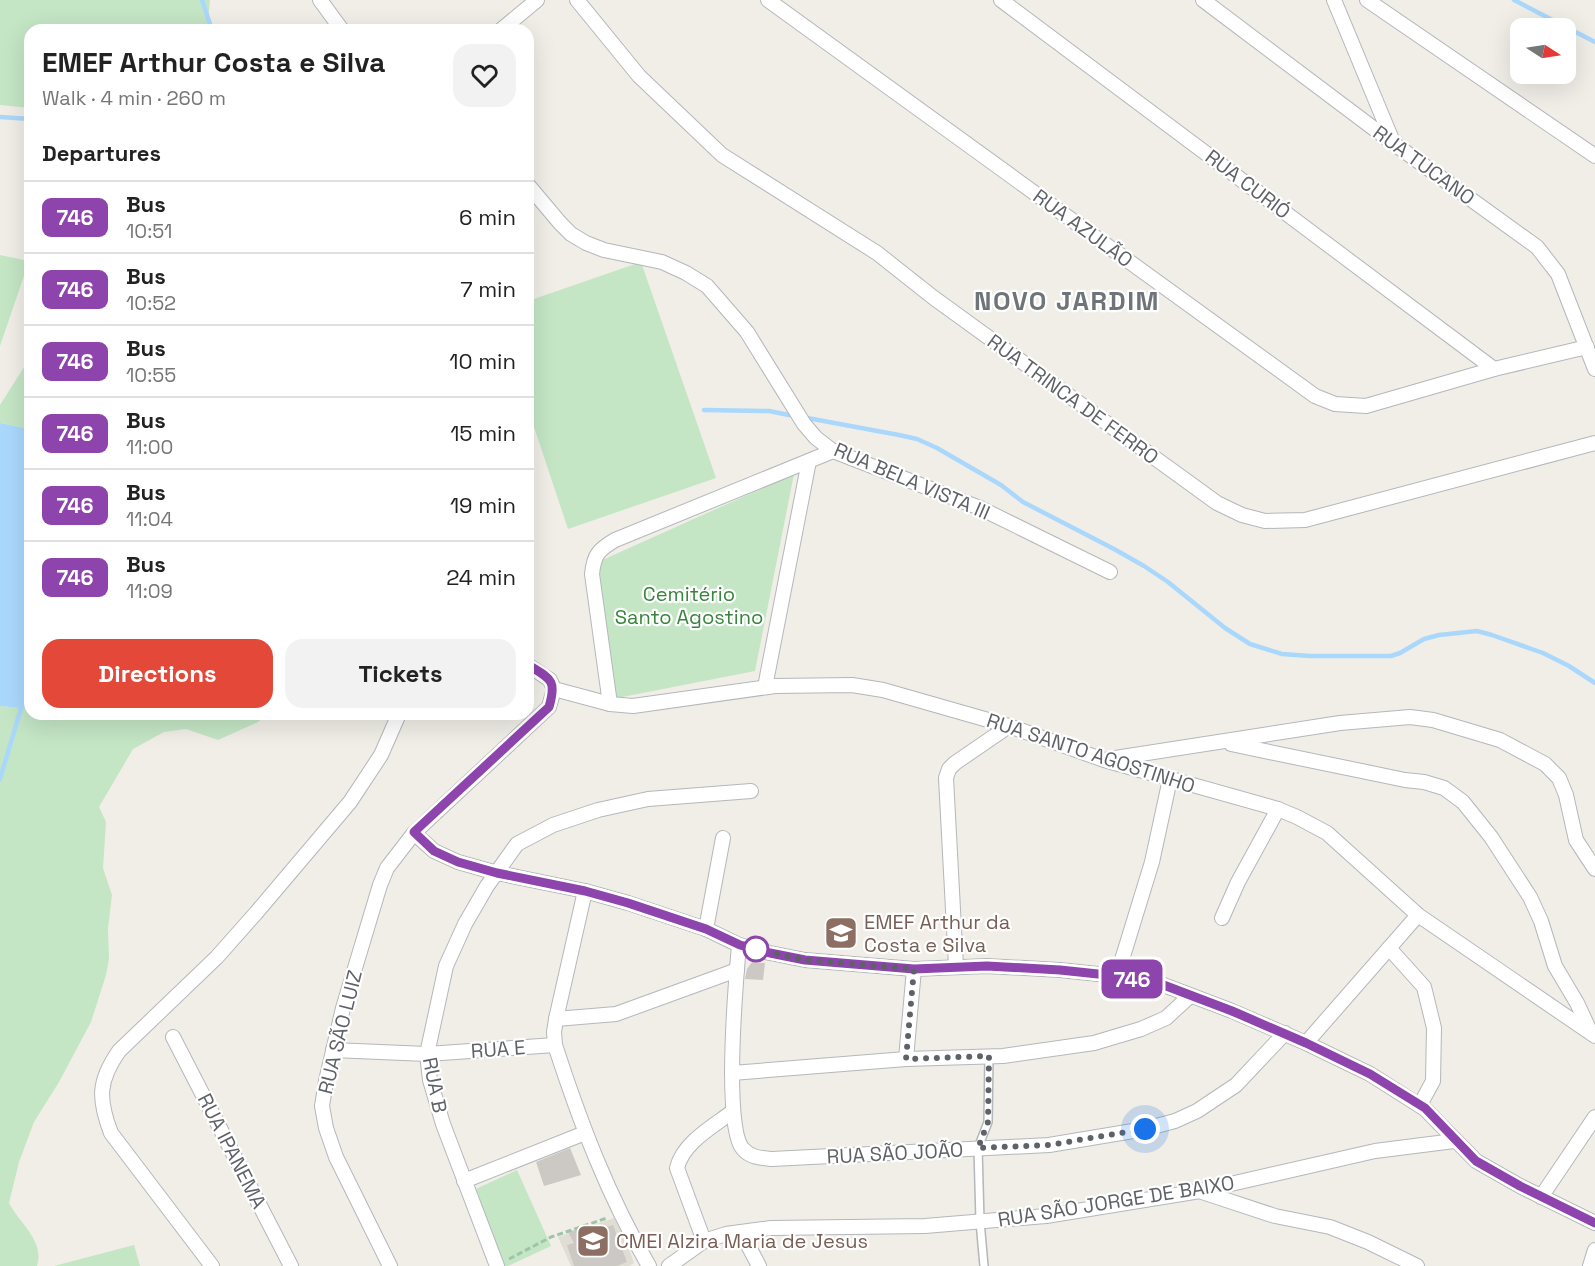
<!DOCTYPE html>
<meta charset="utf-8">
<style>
body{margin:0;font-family:"Space Grotesk",sans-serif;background:#f2f2f2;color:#222;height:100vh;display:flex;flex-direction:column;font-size:22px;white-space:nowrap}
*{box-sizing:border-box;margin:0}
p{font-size:20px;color:#767676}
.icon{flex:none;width:33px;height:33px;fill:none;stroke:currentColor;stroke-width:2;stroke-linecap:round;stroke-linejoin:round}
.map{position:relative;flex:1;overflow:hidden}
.side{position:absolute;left:24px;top:24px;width:510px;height:696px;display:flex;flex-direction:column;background:#fff;border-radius:18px;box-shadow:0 6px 24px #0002}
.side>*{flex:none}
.badge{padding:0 12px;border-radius:9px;font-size:21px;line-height:39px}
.needle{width:39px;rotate:102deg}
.fabs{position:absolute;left:1510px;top:18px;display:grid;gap:12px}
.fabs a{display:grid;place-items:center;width:66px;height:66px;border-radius:12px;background:#fff;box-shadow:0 6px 24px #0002;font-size:30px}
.you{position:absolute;width:30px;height:30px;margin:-15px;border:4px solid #fff;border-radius:50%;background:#1a73e8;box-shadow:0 0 0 9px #1a73e833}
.map>.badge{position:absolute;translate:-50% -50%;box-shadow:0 0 0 3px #fff}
h2{padding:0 18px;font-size:22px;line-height:54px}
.round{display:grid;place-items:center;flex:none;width:63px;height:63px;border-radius:18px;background:#f2f2f2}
.headline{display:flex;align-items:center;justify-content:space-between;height:102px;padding:0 18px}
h1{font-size:28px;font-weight:800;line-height:45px}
.action{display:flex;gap:12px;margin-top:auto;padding:12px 18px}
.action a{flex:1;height:69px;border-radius:18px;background:#e44838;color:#fff;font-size:24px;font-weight:800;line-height:69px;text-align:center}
.action a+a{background:#f2f2f2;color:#222}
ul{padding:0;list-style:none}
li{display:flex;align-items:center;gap:18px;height:72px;padding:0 18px;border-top:2px solid #e0e0e0}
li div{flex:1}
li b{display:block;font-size:22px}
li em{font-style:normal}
li .badge{min-width:66px;font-weight:700;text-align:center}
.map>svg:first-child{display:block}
.education{fill:#e0ddd5}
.green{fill:#c4e6c5}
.water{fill:#aad8fc}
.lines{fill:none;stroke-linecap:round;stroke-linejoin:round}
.stream{stroke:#aad8fc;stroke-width:4.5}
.building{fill:#ccc9c4}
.service-casing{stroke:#b4b7bb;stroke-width:10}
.minor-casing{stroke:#b4b7bb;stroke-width:16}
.path{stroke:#9cc5a9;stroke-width:3;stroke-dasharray:6 3;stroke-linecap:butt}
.service{stroke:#fff;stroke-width:7}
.minor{stroke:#fff;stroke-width:14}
.line-casing{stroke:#fff;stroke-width:14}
.line{stroke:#8e44ad;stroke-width:9}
.walk{stroke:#5e6267;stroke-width:6;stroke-dasharray:0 10.8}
.stop-dot{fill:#fff;stroke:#8e44ad;stroke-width:3}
.labels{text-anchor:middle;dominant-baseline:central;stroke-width:4.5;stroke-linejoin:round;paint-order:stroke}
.street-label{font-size:20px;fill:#5e6267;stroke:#fff}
.park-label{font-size:20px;fill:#38843d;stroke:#fff}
.education-label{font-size:20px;fill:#785e54;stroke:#fff;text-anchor:start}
.district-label{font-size:26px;font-weight:bold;letter-spacing:1.5px;fill:#6f7479;stroke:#fff}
</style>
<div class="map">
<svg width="1595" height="1266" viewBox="0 0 1595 1266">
<rect width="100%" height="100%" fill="#f0eee7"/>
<path class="education" d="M614,1218L627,1243L634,1263L629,1266H571L558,1237Z"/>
<g class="green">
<path d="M0,0H210L207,30H30V108L0,105Z"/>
<path d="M0,255L29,261L0,346Z"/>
<path d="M641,262L716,478L568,529L528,409V301Z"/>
<path d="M30,354V429L0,423V405L26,364Z"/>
<path d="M794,474L755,671L612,699L589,566Z"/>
<path d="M0,706L30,709V714H49L59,718L87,714H267L258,722L218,740L186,729L164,732L133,749L99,807L106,822L103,868L112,895L108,928L109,959L106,975L91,1022L59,1082L34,1122L19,1162L9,1203C20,1224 45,1241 37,1266H0Z"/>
<path d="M517,1170L551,1246L508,1266H502L469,1192Z"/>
<path d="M134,1245L140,1266H54Z"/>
</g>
<path class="water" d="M0,423L30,429V709L0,706Z"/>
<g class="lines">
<g class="stream">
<path d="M202,0L212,30"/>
<path d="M1514,0L1595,42"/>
<path d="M0,117L30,119"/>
<path d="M704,410L769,411L794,416"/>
<path d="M802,417L899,435L917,439L937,448L1001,485L1023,502L1114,549L1144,566L1168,582L1225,628L1250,644L1282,654L1310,656H1391L1400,653L1424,639L1439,635L1477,631L1492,635L1543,653L1569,666L1595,683"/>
<path d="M0,779L22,705"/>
</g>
</g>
<g class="building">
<path d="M752,962L765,963L763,980L745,979L747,969Z"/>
<path d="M570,1148L581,1175L544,1186L536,1162Z"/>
<path d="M595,1224L598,1230L613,1225L627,1262L617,1266H574L567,1245L574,1243L568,1232Z"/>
</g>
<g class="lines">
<defs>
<path id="service" d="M984,1266L980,1221L978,1148L988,1122L989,1056"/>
<g id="minor">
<path d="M320,0L342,30"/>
<path d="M577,0L639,76L722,155L877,253L934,298L1217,503L1242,515L1265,521L1305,520L1595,443"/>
<path d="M768,0L1315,396L1335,404L1366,406L1494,369L1587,347"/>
<path d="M1001,0L1494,369"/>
<path d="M1203,0L1393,143L1537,247L1558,274L1595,369"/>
<path d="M1334,0L1393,142"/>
<path d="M1367,0L1595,156"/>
<path d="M501,30L537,0"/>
<path d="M528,185L560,223L571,234L586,243L604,250L662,262L686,273L707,286L747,332L804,424L816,438L833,451L980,508L1110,572"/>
<path d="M528,665L550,680L554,689"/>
<path d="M765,687L809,461"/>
<path d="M554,689L610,704L633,706L775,686L852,685L883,690L1009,726L1104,760L1278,809L1297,817L1327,833L1418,915L1595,1036"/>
<path d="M610,704L592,574C594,555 598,550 615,540L833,451"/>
<path d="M1231,744L1405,780L1424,782L1444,788L1463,802L1491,837L1530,897L1541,921L1555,966L1577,1003L1590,1031"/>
<path d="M1109,759L1340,723L1410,717L1433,720L1500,740L1545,764L1559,778L1566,795L1576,840L1595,869"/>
<path d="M414,833L434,851L458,862L497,873L585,891L628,903L706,929L739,945L770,953L805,960L914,969L987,966L1060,970L1117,976L1161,984L1232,1011L1306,1043L1370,1074L1425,1109L1476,1161L1520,1186L1595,1223"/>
<path d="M585,891L556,1019L554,1032L555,1045C580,1122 608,1196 649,1266"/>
<path d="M1222,918L1238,882L1278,809"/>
<path d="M706,929L723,838"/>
<path d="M739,945C736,979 723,1128 743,1149C751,1158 762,1158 772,1159L1049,1145L1145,1129L1175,1121L1197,1111L1236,1085L1285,1033"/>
<path d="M1389,948L1424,987L1434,1028L1433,1081L1420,1105"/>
<path d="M956,966L946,778L949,769L955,763L1009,726"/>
<path d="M1117,976L1152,862L1170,779"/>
<path d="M556,1019L616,1014L737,970"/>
<path d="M173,1037L291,1266"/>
<path d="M1306,1043L1418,915"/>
<path d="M333,1050L427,1054L555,1045"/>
<path d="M906,1059L914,969"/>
<path d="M732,1073L906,1059L1003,1056L1094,1043L1141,1029L1166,1018L1190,996"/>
<path d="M464,1181L585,1133"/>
<path d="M1202,1192L1275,1216L1330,1227L1368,1242L1417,1266"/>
<path d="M1541,1197L1595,1117"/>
<path d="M741,1232L759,1266"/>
<path d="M704,1241L677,1168C683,1143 712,1127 732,1112"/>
<path d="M212,1266L111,1133C98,1099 98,1081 119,1051L217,957L256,913L350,802L381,755L399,714"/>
<path d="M390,1266L336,1157L326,1128L322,1106L326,1081L343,1008L380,885L387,868L414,833L549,707L554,689"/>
<path d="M497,1266L443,1124L430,1080L427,1054L446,966L465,924L487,886L517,844L553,825L598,810L648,799L751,791"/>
<path d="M669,1266L704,1241L726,1234L771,1228L925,1226L1046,1216L1200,1191L1375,1151L1454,1141"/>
<path d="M1590,1266L1595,1250"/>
</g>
</defs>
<use href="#service" class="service-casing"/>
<use href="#minor" class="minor-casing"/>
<path class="path" d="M509,1259L551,1237L607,1218"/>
<use href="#service" class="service"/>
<use href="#minor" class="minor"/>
</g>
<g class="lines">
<defs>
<path id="line" d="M528,665C551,679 557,680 549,707L414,832L434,851L458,862L497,873L585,891L628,903L706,929L740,945L770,953L805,960L914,969L987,966L1060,970L1117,976L1161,984L1232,1011L1306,1043L1370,1074L1425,1108L1476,1161L1520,1186L1595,1223"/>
</defs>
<use href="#line" class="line-casing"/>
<use href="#line" class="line"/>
<path class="walk" d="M756,949L805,960L914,969L906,1059L989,1056L988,1122L978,1148L1049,1145L1145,1129"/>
</g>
<defs>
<symbol id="school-square" viewBox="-11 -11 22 22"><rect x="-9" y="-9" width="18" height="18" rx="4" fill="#8d6e63" stroke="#fff"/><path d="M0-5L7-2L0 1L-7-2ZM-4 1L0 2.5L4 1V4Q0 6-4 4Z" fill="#fff"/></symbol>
</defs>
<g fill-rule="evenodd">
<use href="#school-square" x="822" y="914" width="38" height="38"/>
<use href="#school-square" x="574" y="1222" width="38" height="38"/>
</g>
<circle class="stop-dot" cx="756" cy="949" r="12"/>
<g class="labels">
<g class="street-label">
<text transform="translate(1424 165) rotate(36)">RUA TUCANO</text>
<text transform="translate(1248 184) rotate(37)">RUA CURIÓ</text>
<text transform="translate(1083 228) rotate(36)">RUA AZULÃO</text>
<text transform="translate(1073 399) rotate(36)">RUA TRINCA DE FERRO</text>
<text transform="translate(912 481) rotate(23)">RUA BELA VISTA III</text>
<text transform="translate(1091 753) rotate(18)">RUA SANTO AGOSTINHO</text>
<text transform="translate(340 1032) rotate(-76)">RUA SÃO LUIZ</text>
<text transform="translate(498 1049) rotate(-4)">RUA E</text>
<text transform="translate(435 1085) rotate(79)">RUA B</text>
<text transform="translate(232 1151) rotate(63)">RUA IPANEMA</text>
<text transform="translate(895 1153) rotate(-3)">RUA SÃO JOÃO</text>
<text transform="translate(1116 1201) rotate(-9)">RUA SÃO JORGE DE BAIXO</text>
</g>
<g class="park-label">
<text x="689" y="594">Cemitério<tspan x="689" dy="23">Santo Agostino</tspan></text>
</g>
<g class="education-label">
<text x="864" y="922">EMEF Arthur da<tspan x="864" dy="23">Costa e Silva</tspan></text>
<text x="616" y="1241">CMEI Alzira Maria de Jesus</text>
</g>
<g class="district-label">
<text x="1067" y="301">NOVO JARDIM</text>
</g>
</g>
</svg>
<div class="fabs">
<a><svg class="needle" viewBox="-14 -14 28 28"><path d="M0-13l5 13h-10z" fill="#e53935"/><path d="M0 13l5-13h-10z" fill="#767676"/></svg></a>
</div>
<div class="you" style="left:1145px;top:1129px"></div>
<b class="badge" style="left:1132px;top:979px;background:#8e44ad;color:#fff">746</b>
<section class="side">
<div class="headline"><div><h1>EMEF Arthur Costa e Silva</h1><p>Walk · 4 min · 260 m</p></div><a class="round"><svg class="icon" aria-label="heart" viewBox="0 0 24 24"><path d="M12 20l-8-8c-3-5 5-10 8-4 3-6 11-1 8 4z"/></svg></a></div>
<h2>Departures</h2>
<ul>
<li><span class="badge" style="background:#8e44ad;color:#fff">746</span><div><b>Bus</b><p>10:51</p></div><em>6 min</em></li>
<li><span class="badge" style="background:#8e44ad;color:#fff">746</span><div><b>Bus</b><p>10:52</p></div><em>7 min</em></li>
<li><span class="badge" style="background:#8e44ad;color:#fff">746</span><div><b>Bus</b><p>10:55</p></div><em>10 min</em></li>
<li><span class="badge" style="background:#8e44ad;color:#fff">746</span><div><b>Bus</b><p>11:00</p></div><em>15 min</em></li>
<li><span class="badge" style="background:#8e44ad;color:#fff">746</span><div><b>Bus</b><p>11:04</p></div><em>19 min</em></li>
<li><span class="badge" style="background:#8e44ad;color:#fff">746</span><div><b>Bus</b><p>11:09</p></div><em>24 min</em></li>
</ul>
<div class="action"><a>Directions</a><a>Tickets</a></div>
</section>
</div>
